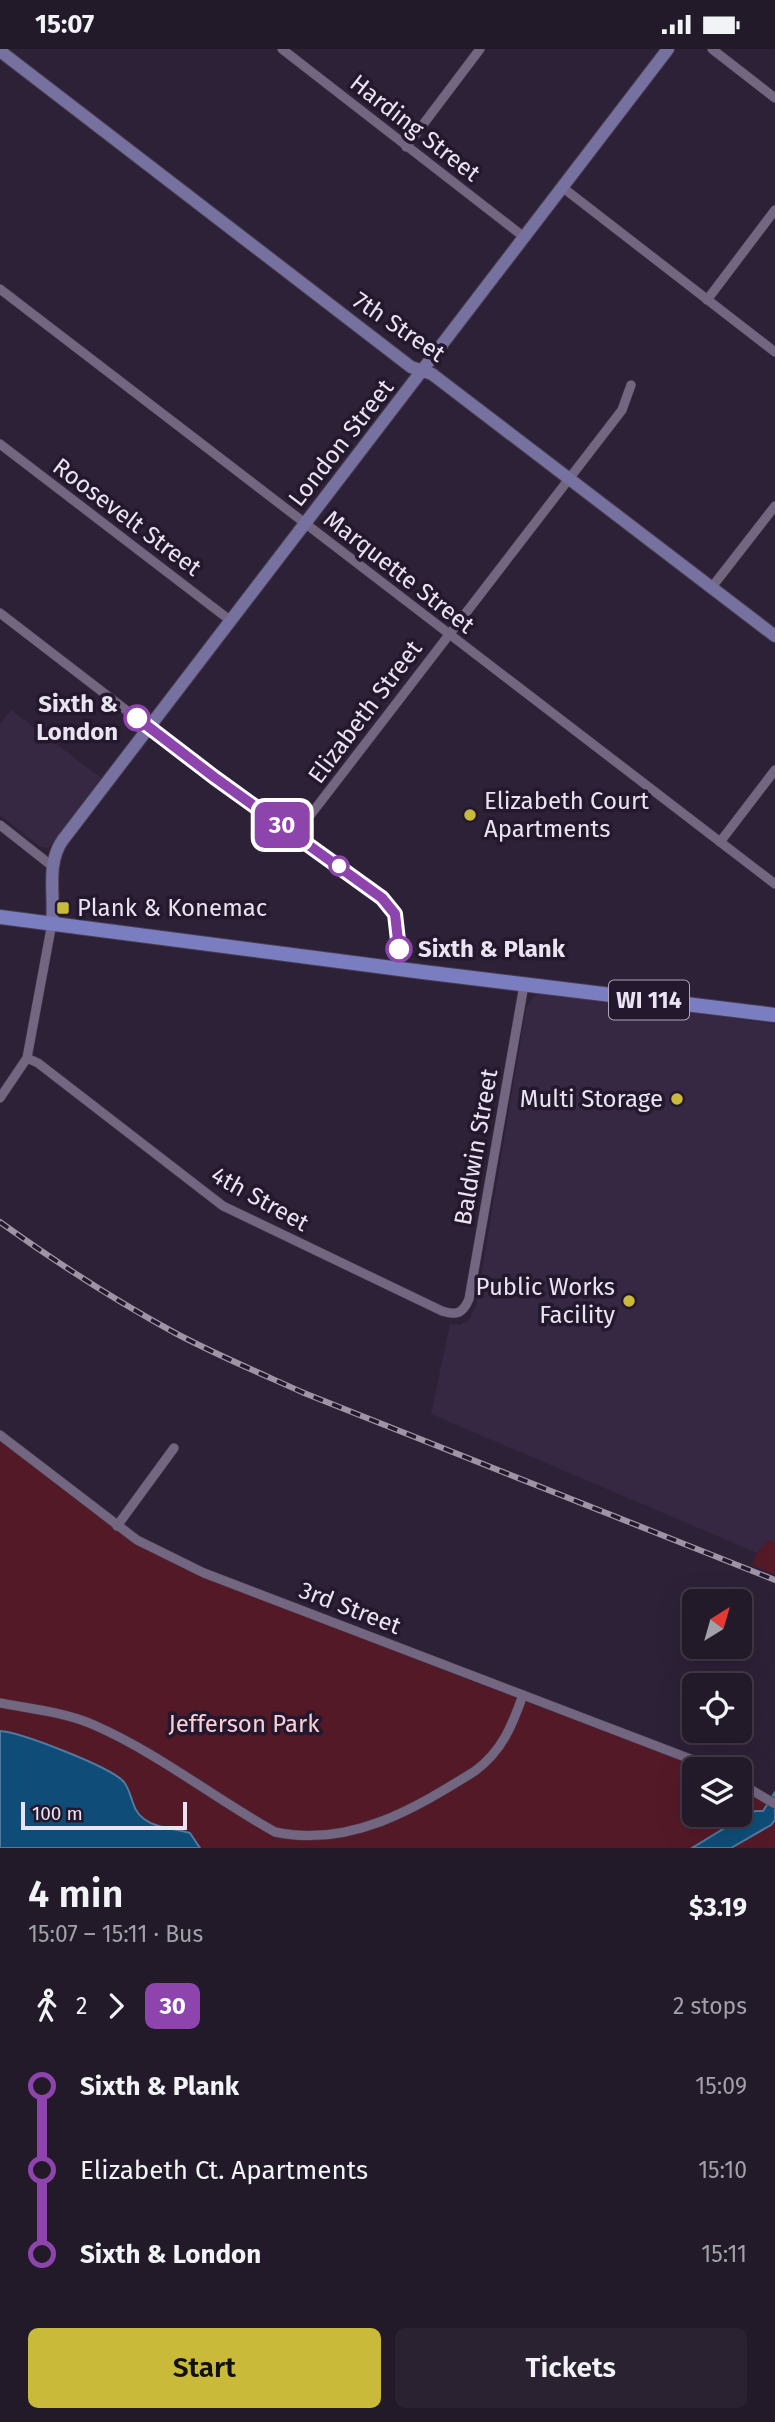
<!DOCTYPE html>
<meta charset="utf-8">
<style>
body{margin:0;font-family:"Fira Sans",sans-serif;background:#2a2231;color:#f1f3f6;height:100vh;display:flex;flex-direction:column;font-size:26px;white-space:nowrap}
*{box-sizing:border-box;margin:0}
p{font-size:23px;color:#a2a0a8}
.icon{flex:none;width:38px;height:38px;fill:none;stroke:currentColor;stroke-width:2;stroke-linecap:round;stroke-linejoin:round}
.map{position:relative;height:1799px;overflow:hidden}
.panel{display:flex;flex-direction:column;background:#221929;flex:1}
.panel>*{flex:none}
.badge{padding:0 14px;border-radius:10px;font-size:24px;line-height:46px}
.needle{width:46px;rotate:37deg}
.tools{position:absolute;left:682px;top:1540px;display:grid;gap:14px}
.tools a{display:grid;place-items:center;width:70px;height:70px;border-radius:10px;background:#221929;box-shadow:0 7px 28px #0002,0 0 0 2px #3f3846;font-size:35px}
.scale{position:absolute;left:21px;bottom:18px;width:166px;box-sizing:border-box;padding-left:7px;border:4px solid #eae3f2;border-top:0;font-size:19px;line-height:24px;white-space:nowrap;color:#eae3f2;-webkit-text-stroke:5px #23182d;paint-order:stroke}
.map>.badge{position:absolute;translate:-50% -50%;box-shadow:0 0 0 4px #fff}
.legs{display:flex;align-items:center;gap:10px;height:77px;padding:0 28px;font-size:23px}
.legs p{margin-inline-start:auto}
.summary{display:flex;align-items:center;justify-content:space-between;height:119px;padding:0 28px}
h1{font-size:38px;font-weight:600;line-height:52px}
.button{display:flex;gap:14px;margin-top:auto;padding:14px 28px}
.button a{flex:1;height:80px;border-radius:10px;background:#c9ba3a;color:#111;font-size:28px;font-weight:600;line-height:80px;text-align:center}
.button a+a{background:#2a2231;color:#f1f3f6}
ul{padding:0 28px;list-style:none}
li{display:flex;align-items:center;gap:24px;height:84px;font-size:26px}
li i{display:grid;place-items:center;width:10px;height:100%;margin:0 9px;background:currentColor}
li i::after{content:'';width:18px;height:18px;margin:-9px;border:5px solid;border-radius:50%;background:#221929}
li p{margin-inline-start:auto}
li:first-child i{background:linear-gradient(#0000 50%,currentColor 0)}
li:last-child i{background:linear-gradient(currentColor 50%,#0000 0)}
.status{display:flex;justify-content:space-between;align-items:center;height:49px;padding:0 35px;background:#221929;direction:ltr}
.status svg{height:19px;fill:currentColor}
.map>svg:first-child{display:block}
.built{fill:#362743}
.green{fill:#541927}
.water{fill:#0f4d78;stroke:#517a9d;stroke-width:2}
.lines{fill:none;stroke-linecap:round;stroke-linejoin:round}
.street-casing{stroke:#483e51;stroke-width:10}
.secondary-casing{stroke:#483e51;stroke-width:14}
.primary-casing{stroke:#483e51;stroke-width:16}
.street{stroke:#736680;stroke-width:9}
.secondary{stroke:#7771a0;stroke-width:12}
.primary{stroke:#7b7dc1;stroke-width:14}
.rail-casing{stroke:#9d94a5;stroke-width:6}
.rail{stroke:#23182d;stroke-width:3.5;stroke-dasharray:10;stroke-linecap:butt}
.line-1-casing{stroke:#fff;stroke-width:16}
.line-1{stroke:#8e44ad;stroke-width:10}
.stop-1-dot{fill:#fff;stroke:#8e44ad;stroke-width:3.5}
.poi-dot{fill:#c9ba3a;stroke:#23182d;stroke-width:2.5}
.labels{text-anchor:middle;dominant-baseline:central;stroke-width:7;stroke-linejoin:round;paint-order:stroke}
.shield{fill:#23182d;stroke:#aea6b7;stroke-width:2}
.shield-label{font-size:23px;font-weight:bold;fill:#eae3f2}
.street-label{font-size:24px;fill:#eae3f2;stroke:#23182d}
.stop-label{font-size:24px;font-weight:bold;fill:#eae3f2;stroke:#23182d;text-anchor:end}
.poi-label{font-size:24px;fill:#eae3f2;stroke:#23182d;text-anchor:start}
.park-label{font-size:24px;fill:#fbcfd5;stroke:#23182d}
</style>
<div class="status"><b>15:07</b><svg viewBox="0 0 49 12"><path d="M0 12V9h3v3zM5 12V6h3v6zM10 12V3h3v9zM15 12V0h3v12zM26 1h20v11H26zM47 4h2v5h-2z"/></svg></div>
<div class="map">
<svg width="775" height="1799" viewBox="0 0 775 1799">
<rect width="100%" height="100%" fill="#2d2137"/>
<g class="built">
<path d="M11,661L101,729L48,799L41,798L0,766V675Z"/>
<path d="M541,944L775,975V1495L768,1491L757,1504L431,1365L450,1275L460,1276L469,1271L476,1257L526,960L533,948Z"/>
</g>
<g class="green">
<path d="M0,1390L134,1492L175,1515L445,1622L704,1720H695V1766H740V1738L775,1755V1799H200L189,1784C175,1779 157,1780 144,1770C132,1762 131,1745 123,1733C114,1720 18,1683 0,1682Z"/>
<path d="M768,1491L775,1495V1526L752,1516L757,1504Z"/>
</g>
<g class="water">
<path d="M0,1682C20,1683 111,1718 124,1733C133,1745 131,1761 144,1770C157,1780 175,1779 190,1784L200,1799H0Z"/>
<path d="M775,1743V1771L771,1776L731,1799H692L733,1774L741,1773L755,1762H763Z"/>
</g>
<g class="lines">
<defs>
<g id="street">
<path d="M282,0L524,188"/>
<path d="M712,0L775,49"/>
<path d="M406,98L480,0"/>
<path d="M562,138L775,303"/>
<path d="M0,240L775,835"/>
<path d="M707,251L775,161"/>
<path d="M0,395L231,572"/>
<path d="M712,538L775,457"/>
<path d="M0,564L213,728L382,849C402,869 400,893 397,920"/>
<path d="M0,776L52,817"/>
<path d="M295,786L622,361L631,336"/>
<path d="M720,793L775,721"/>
<path d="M27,1009L38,1014L223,1157L442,1262C457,1267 463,1264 469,1250L524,936"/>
<path d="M0,1049L27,1009L52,874"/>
<path d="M0,1386L137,1491L204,1524L693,1711L712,1720"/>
<path d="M117,1477L174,1399"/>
<path d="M0,1654C31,1660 65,1663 94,1676C158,1704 214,1749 275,1783C350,1799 414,1760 475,1722C502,1702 512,1677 523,1646"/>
<path d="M740,1734L775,1755"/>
</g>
<g id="secondary">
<path d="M0,2L411,318L432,325L775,587"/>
<path d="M52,874C55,846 46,816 62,792L668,0"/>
</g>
<path id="primary" d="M0,868L423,923L775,966"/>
</defs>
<use href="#street" class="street-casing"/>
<use href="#secondary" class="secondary-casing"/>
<use href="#primary" class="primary-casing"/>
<use href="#street" class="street"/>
<use href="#secondary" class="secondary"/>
<use href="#primary" class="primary"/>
<defs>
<path id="rail" d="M0,1173C57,1214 116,1252 177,1285C219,1307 262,1325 304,1344L775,1531"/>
</defs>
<use href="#rail" class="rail-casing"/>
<use href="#rail" class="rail"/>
</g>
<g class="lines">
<defs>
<path id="line-1" d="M137,669L214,728L382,849L395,865L399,900"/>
</defs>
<use href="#line-1" class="line-1-casing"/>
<use href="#line-1" class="line-1"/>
</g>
<g class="stop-1-dot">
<circle cx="137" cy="669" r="12"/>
<circle cx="339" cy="817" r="9"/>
<circle cx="399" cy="900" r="12"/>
</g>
<g class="poi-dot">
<circle cx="470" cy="766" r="7"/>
<rect x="56" y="852" width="14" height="14" rx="3.5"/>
<circle cx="677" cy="1050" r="7"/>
<circle cx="629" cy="1252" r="7"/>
</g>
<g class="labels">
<rect class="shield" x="609" y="931.5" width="80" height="39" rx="5"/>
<g class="shield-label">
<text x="649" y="951">WI 114</text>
</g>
<g class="street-label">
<text transform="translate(415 79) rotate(38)">Harding Street</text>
<text transform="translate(399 278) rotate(34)">7th Street</text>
<text transform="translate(341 394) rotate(-52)">London Street</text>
<text transform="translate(127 468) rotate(37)">Roosevelt Street</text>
<text transform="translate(399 523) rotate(38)">Marquette Street</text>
<text transform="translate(365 663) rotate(-53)">Elizabeth Street</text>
<text transform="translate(476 1098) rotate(-80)">Baldwin Street</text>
<text transform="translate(260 1150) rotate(29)">4th Street</text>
<text transform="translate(350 1559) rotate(21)">3rd Street</text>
</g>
<g class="stop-label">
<text x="118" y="655">Sixth &amp;<tspan x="118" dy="28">London</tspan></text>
<text x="418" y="900" text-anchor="start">Sixth &amp; Plank</text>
</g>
<g class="poi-label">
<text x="484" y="752">Elizabeth Court<tspan x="484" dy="28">Apartments</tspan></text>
<text x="77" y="859">Plank &amp; Konemac</text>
<text x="663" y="1050" text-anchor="end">Multi Storage</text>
<text x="615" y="1238" text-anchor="end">Public Works<tspan x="615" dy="28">Facility</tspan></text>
</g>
<g class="park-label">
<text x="244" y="1675">Jefferson Park</text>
</g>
</g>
</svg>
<div class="tools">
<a><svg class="needle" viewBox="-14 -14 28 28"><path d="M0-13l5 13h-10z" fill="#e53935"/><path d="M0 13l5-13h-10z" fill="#a2a0a8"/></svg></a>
<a><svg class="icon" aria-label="locate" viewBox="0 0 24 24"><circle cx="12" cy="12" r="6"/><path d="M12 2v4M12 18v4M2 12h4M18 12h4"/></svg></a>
<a><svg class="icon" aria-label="layers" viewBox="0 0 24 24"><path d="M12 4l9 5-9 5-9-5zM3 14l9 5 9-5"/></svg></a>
</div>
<div class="scale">100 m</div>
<b class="badge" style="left:282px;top:776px;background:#8e44ad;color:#fff">30</b>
</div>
<section class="panel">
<div class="summary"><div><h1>4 min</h1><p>15:07 – 15:11 · Bus</p></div><b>$3.19</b></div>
<div class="legs"><svg class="icon" aria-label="walk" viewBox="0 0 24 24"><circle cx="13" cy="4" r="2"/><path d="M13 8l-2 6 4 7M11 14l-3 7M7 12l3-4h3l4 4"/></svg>2<svg class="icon" aria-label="forward" viewBox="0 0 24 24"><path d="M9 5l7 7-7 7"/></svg><b class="badge" style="background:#8e44ad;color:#fff">30</b><p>2 stops</p></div>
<ul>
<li><i style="color:#8e44ad"></i><b>Sixth &amp; Plank</b><p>15:09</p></li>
<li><i style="color:#8e44ad"></i><span>Elizabeth Ct. Apartments</span><p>15:10</p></li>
<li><i style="color:#8e44ad"></i><b>Sixth &amp; London</b><p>15:11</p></li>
</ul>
<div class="button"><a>Start</a><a>Tickets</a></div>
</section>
